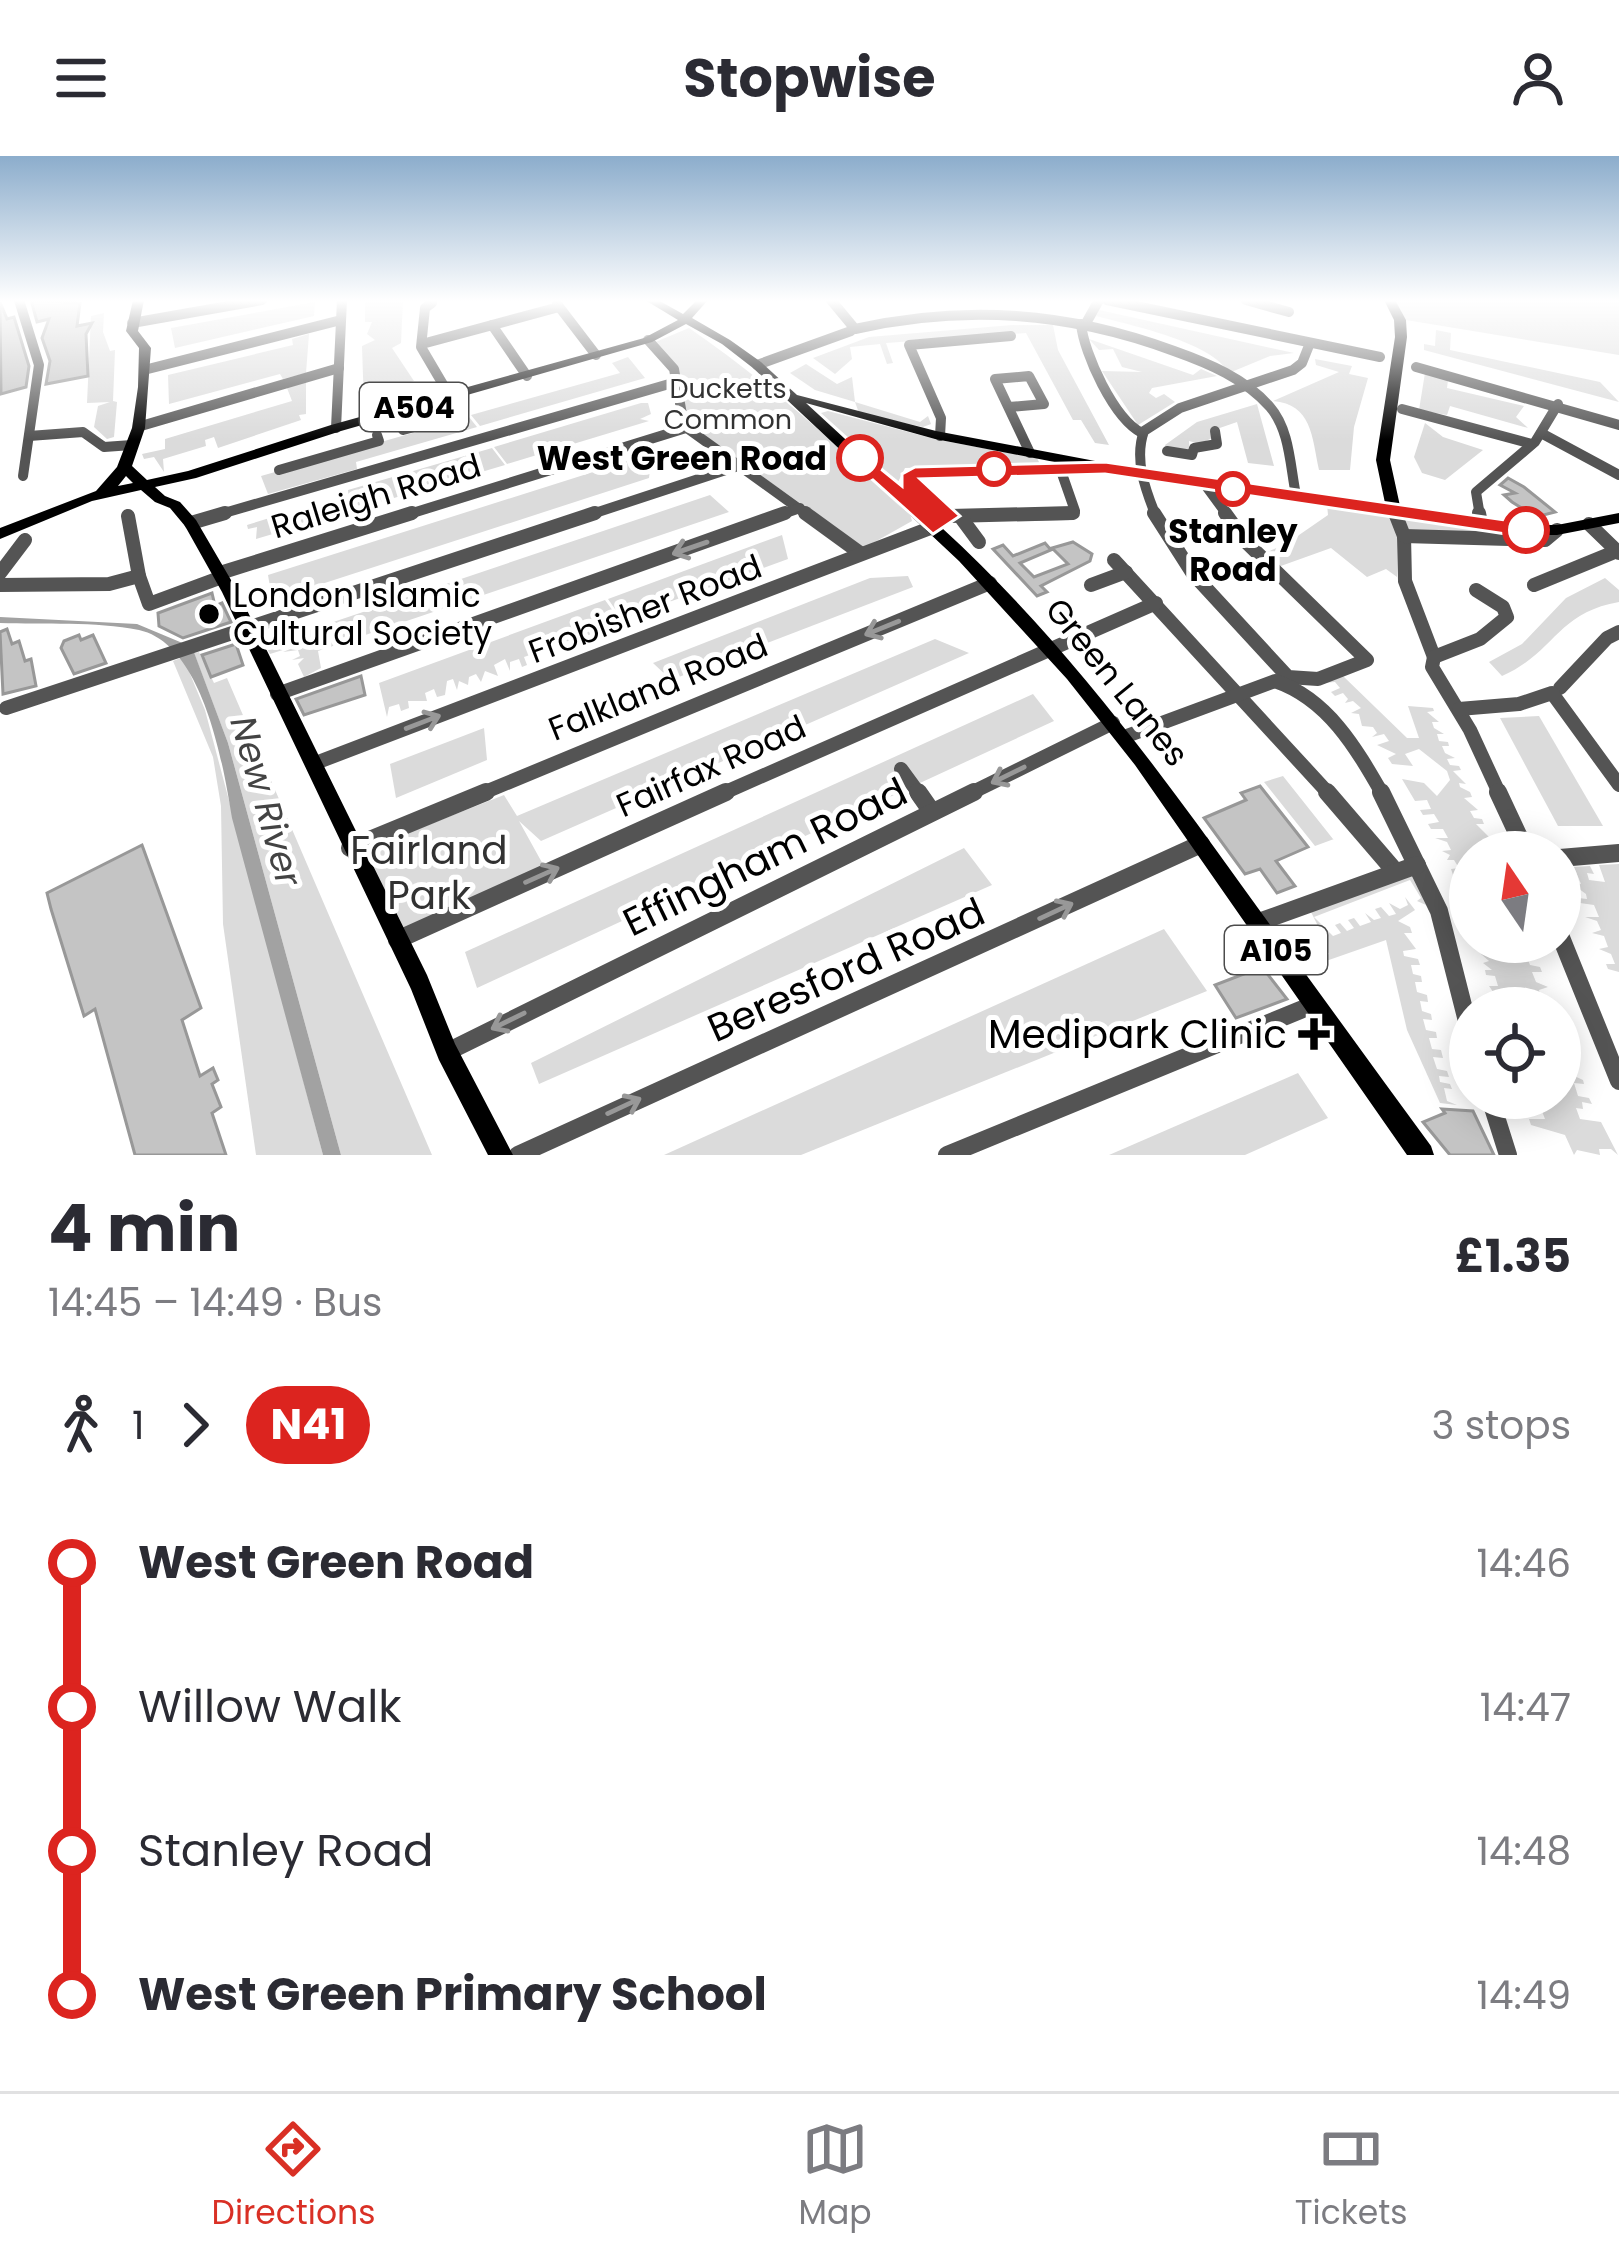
<!DOCTYPE html>
<meta charset="utf-8">
<style>
body{margin:0;font-family:Poppins,sans-serif;background:#f2f2f3;color:#2b2b33;height:100vh;display:flex;flex-direction:column;font-size:45px;white-space:nowrap}
*{box-sizing:border-box;margin:0}
p{font-size:39px;color:#7c7c81}
.icon{flex:none;width:66px;height:66px;fill:none;stroke:currentColor;stroke-width:2;stroke-linecap:round;stroke-linejoin:round}
.map{position:relative;height:999px;overflow:hidden}
.panel{display:flex;flex-direction:column;background:#fff;flex:1}
.panel>*{flex:none}
.badge{padding:0 24px;border-radius:39px;font-size:42px;line-height:78px}
.needle{width:78px;rotate:347deg}
.controls{position:absolute;left:1449px;top:675px;display:grid;gap:24px}
.controls a{display:grid;place-items:center;width:132px;height:132px;border-radius:50%;background:#fff;box-shadow:0 6px 30px #0003;font-size:60px}
.map>.badge{position:absolute;translate:-50% -50%;box-shadow:0 0 0 6px #fff}
.legs{display:flex;align-items:center;gap:18px;height:132px;padding:0 48px;font-size:39px}
.legs p{margin-inline-start:auto}
.overview{display:flex;align-items:center;justify-content:space-between;height:204px;padding:0 48px}
h1{font-size:66px;font-weight:700;line-height:90px}
ul{padding:0 48px;list-style:none}
li{display:flex;align-items:center;gap:42px;height:144px;font-size:45px}
li i{display:grid;place-items:center;width:18px;height:100%;margin:0 15px;background:currentColor}
li i::after{content:'';width:30px;height:30px;margin:-15px;border:9px solid;border-radius:50%;background:#fff}
li p{margin-inline-start:auto}
li:first-child i{background:linear-gradient(#0000 50%,currentColor 0)}
li:last-child i{background:linear-gradient(currentColor 50%,#0000 0)}
header{display:flex;justify-content:space-between;align-items:center;height:156px;padding:0 48px;background:#fff;font-size:54px;font-weight:700}
.tab-bar{display:flex;justify-content:space-around;align-items:center;height:168px;border-top:3px solid #e1e1e2;background:#fff;font-size:33px;color:#7c7c81}
.tab-bar a{display:grid;justify-items:center;gap:6px}
.tab-bar .selected{color:#d93025}
.map>svg:first-child{display:block}
.green{fill:#dbdbdb}
.water{fill:#a2a2a2}
.building{fill:#c4c4c4;stroke:#989898;stroke-width:3}
.lines{fill:none;stroke-linecap:round;stroke-linejoin:round}
.minor-tunnel{stroke:#d9d9d9;stroke-width:10;stroke-dasharray:10 4.5;stroke-linecap:butt}
.minor-far2{stroke:#545454;stroke-width:10}
.minor-far1{stroke:#545454;stroke-width:14}
.minor{stroke:#545454;stroke-width:18}
.major{fill:#000;fill-rule:evenodd}
.oneway{stroke:#989898}
.line-1{fill:#dc241f;stroke:#fff;stroke-width:3}
.stop-1-dot{fill:#fff;stroke:#dc241f;stroke-width:6}
.poi-dot{fill:#000;stroke:#fff;stroke-width:4.5}
.labels{text-anchor:middle;dominant-baseline:central;stroke-width:10;stroke-linejoin:round;paint-order:stroke}
.far-park-label{font-size:27px;fill:#323232;stroke:#fff}
.shield{fill:#fff;stroke:#4c4c4c;stroke-width:3}
.shield-label{font-size:30px;font-weight:bold;fill:#000}
.stop-label{font-size:33px;font-weight:bold;fill:#000;stroke:#fff;text-anchor:end}
.street-label{font-size:33px;fill:#000;stroke:#fff}
.poi-label{font-size:33px;fill:#000;stroke:#fff;text-anchor:start}
.water-label{font-size:36px;font-style:italic;fill:#434343;stroke:#fff}
.near-park-label{font-size:39px;fill:#323232;stroke:#fff}
.near-street-label{font-size:39px;fill:#000;stroke:#fff}
.near-poi-label{font-size:39px;fill:#000;stroke:#fff;text-anchor:end}
</style>
<header><svg class="icon" aria-label="menu" viewBox="0 0 24 24"><path d="M4 6h16M4 12h16M4 18h16"/></svg>Stopwise<svg class="icon" aria-label="person" viewBox="0 0 24 24"><circle cx="12" cy="8" r="4"/><path d="M4 21q1-7 8-7t8 7"/></svg></header>
<div class="map">
<svg width="1619" height="999" viewBox="0 0 1619 999">
<rect width="100%" height="100%" fill="#fff"/>
<g class="green">
<path d="M365,144H403L401,187L392,192L414,225L390,233L382,245L364,250L362,190L375,184L367,178L372,166H365Z"/>
<path d="M1394,144H1619V199L1406,164Z"/>
<path d="M315,146L314,160L175,192L171,172Z"/>
<path d="M1099,154L1294,197L1270,200L1229,217C1212,186 1130,169 1096,160Z"/>
<path d="M104,157L103,176L110,195L115,194L113,245L117,246L114,281L107,283L94,271L98,250L110,246L87,247L91,160Z"/>
<path d="M1012,169H1053L1058,194L1109,289L1095,287L1081,264H1073L1026,177L886,187L893,207L887,208L880,188L850,191L852,203L835,218L813,202L869,181Z"/>
<path d="M689,172C769,227 840,291 910,358L912,365L864,392L687,268L681,232L653,187Z"/>
<path d="M1436,174L1451,177L1450,194L1600,226L1619,246L1424,194V188L1435,190Z"/>
<path d="M309,178L306,217L283,223L280,218L169,248L168,219L293,189L292,183Z"/>
<path d="M1089,183L1193,219L1201,213L1217,220L1152,232L1149,237L1156,242L1164,238L1175,246L1138,269L1102,215L1142,216L1122,211L1113,193L1099,194Z"/>
<path d="M628,201L645,222L480,270L471,259L620,217L612,207Z"/>
<path d="M1315,203L1352,210L1349,218L1368,222L1354,271L1350,314H1319C1312,281 1312,248 1273,245L1339,216L1316,209Z"/>
<path d="M806,208L837,228L852,221L855,246L920,266L928,260L931,268L923,271L859,257L855,246L815,234L790,217Z"/>
<path d="M1425,217L1448,224L1447,232L1524,250L1516,261L1528,272L1450,250L1447,259L1419,254Z"/>
<path d="M306,225V258L299,259L301,264L218,292L214,281L205,284L206,290L163,303L164,316L154,301L144,303L142,298L165,293V283L292,245L287,232Z"/>
<path d="M641,247H648L651,258L640,263L649,265L507,308L494,291Z"/>
<path d="M1257,248L1274,310L1248,307L1237,266L1211,275L1212,282L1200,288L1189,285L1190,297L1167,294L1165,289L1197,266Z"/>
<path d="M828,255L939,284L1037,302L1040,308L905,312L898,326L821,257Z"/>
<path d="M469,261L477,271L356,306L357,313L268,338L261,320Z"/>
<path d="M1425,267L1443,281L1483,294L1445,324L1422,317L1414,301Z"/>
<path d="M492,292L505,309L256,383L257,371L248,373L247,369L289,356L292,363L349,346L348,334Z"/>
<path d="M653,297L661,309L650,313L649,322L266,446L264,436L278,431H270L268,419Z"/>
<path d="M710,339L729,356L318,495L321,512L304,521L298,508L304,502L292,504L300,500L298,494L283,496L302,488L270,498L265,489Z"/>
<path d="M1327,348L1551,386L1397,382V421L1386,413L1367,421L1331,392L1278,411L1265,397L1286,388L1328,359Z"/>
<path d="M782,379L788,403L622,463L608,443Z"/>
<path d="M908,420L913,431L671,524L653,507L870,422Z"/>
<path d="M1605,422L1619,434V446C1556,457 1556,496 1502,520L1489,506L1522,488L1566,442Z"/>
<path d="M605,444L624,470L618,468L613,474L607,470L609,478L605,479L601,473L593,475L596,483L592,485L583,476L579,481L582,488L578,490L574,483L565,486L568,493L564,495L560,488L552,491L555,498L550,500L546,493L538,496L541,504L536,505L533,498L524,501L527,509L522,511L519,503L510,506V515L505,503L494,509L498,520L485,515L481,526L476,518L469,521L468,529L459,525L457,534L453,523L447,525L445,539L437,541L434,533L425,537L427,545H408L409,552L401,555L399,548L389,551L387,561L379,527Z"/>
<path d="M935,483L969,497L541,685L519,665L545,712L398,780L362,695L504,639L517,660Z"/>
<path d="M199,496L214,527L227,522L432,999H341L228,587L194,497Z"/>
<path d="M183,501L205,554L323,999H256L223,768L221,650L213,601L173,505Z"/>
<path d="M1343,520L1407,582H1419L1408,550L1433,552L1434,555L1427,556L1439,566H1432L1434,572L1444,578H1437L1439,585L1448,586L1449,590H1442L1445,597L1455,602L1447,603L1450,609L1459,610L1461,614L1453,615L1466,628L1459,627L1460,631L1470,636L1472,641L1464,642L1478,654L1470,655L1474,662L1482,663L1484,668H1476L1490,682L1482,683L1495,693L1470,696V738L1460,733L1466,730L1462,720L1453,719L1451,713L1459,712L1454,704H1447L1450,699L1442,695L1451,694L1447,686L1435,682H1448L1443,673H1431L1428,668L1439,666L1434,658L1423,659L1420,654L1431,653L1427,644L1415,645L1402,623L1424,627L1437,640L1450,624L1447,615L1419,593L1405,598L1413,610L1392,608L1388,602L1396,598L1377,589L1389,585L1384,578L1372,581L1377,577L1373,571L1362,570L1359,558L1351,557L1361,552L1353,545L1345,547L1348,543L1343,537L1335,540L1331,536L1340,532L1335,526L1323,527Z"/>
<path d="M1033,538L1054,565L477,832L465,796Z"/>
<path d="M1539,560L1603,670H1558L1500,562Z"/>
<path d="M484,572L487,604L396,642L390,608Z"/>
<path d="M1283,620L1333,683H1334L1315,690L1264,626Z"/>
<path d="M964,692L992,729L539,928L531,907Z"/>
<path d="M1619,708V816L1608,813L1606,808H1615L1611,798L1599,793L1608,791L1604,780L1592,777L1601,774L1597,765L1585,761H1599L1594,749L1580,747L1578,742L1587,743L1586,738L1571,727L1581,728L1574,711L1590,710L1594,718L1587,717L1589,724L1605,726L1599,709Z"/>
<path d="M1415,717L1426,749L1417,745L1421,742L1410,724L1314,761L1333,780L1341,777L1335,769L1340,767L1347,775L1354,772L1348,764L1354,762L1360,770L1371,766L1365,757L1374,764L1381,762L1375,753L1381,751L1389,760L1396,758L1389,747L1400,753L1408,749L1405,741L1415,754L1398,765L1410,771L1412,777H1404L1416,793L1403,795L1404,800L1418,803L1420,809H1411L1413,818L1421,820L1422,826H1415L1417,836L1427,839L1428,846L1420,845L1422,855L1431,858L1432,864L1423,863L1426,874L1436,876L1437,882H1429L1432,893L1441,894L1443,902L1433,901L1437,913L1447,915L1449,921L1439,920L1440,926L1450,928L1452,933L1444,932L1447,945L1457,949L1440,947L1407,874L1386,784L1326,805L1323,801L1329,798L1322,788L1315,790L1306,780L1320,774L1311,756Z"/>
<path d="M1164,773L1207,835L801,999H664Z"/>
<path d="M1521,786L1523,793L1533,794L1535,799H1526L1530,809L1540,811L1542,816H1532L1536,826L1548,831L1539,834L1542,844L1553,846L1555,851L1496,852L1498,843L1489,830H1498L1495,820L1486,819L1485,814H1492L1483,807L1489,805L1481,798L1488,799L1486,792L1477,787Z"/>
<path d="M1560,891L1563,900L1576,905L1566,908L1570,918L1583,924L1584,928L1574,927L1578,940L1589,942L1592,948L1582,946L1583,953L1576,952L1580,963L1601,966L1618,999L1611,993H1599L1600,999L1577,994L1574,999L1565,979L1531,969L1529,963H1545L1540,950L1525,948L1522,942H1560Z"/>
<path d="M1298,917L1328,962L1245,999H1109Z"/>
</g>
<path class="water" d="M0,461L137,468L192,491L228,587L341,999H323L232,662C223,607 203,488 139,474C95,465 44,469 0,467Z"/>
<g class="building">
<path d="M31,144L80,147L77,170L92,167L86,178L88,220L46,228L50,205L42,182L49,163L37,166Z"/>
<path d="M0,146L7,163L14,161L29,210L26,231L1,238Z"/>
<path d="M1508,322L1524,331L1555,356L1536,361L1512,346L1504,339L1515,337L1500,329Z"/>
<path d="M1073,386L1092,398L1090,405L1041,430L1047,436L1037,440L993,393L1003,389L1013,400L1045,387L1051,394L1020,407L1034,421L1068,408L1052,392Z"/>
<path d="M212,437L215,450L222,447L231,466L183,482L159,470L158,457Z"/>
<path d="M7,473L12,488L19,485L25,505L31,503L36,530L3,538L0,476Z"/>
<path d="M79,479L81,484L93,479L106,507L74,518L61,492L64,485Z"/>
<path d="M236,488L243,509L211,521L202,499Z"/>
<path d="M361,520L365,539L304,559L296,543Z"/>
<path d="M1260,630L1308,691L1276,705L1295,730L1277,737L1260,713L1245,718L1204,662L1246,644L1241,637Z"/>
<path d="M142,689L201,852L182,864L200,920L213,912L218,924L212,928L221,951L212,957L226,999H135L95,853L84,860L51,753L47,737Z"/>
<path d="M1255,802L1287,843L1236,862L1215,829L1249,816L1242,807Z"/>
<path d="M1442,953L1473,955L1494,999H1450L1423,966L1445,957Z"/>
</g>
<g class="lines">
<g class="minor-tunnel">
<path d="M423,253L426,259"/>
<path d="M372,266L377,279"/>
</g>
<g class="minor-far2">
<path d="M19,144L39,209L23,320"/>
<path d="M831,144L855,173C965,148 1069,156 1174,195C1208,207 1246,223 1270,251C1290,274 1290,310 1296,339"/>
<path d="M1107,144L1380,201"/>
<path d="M1246,144L1289,156"/>
<path d="M432,147L425,152L421,191L451,242"/>
<path d="M557,148L596,199"/>
<path d="M132,167L262,144"/>
<path d="M1081,168C1084,198 1114,263 1142,277"/>
<path d="M492,169L527,220"/>
<path d="M1085,169L1099,144"/>
<path d="M648,184L674,213L684,270L809,360"/>
<path d="M422,188L559,151"/>
<path d="M757,209L851,175"/>
<path d="M1416,211L1619,269"/>
<path d="M144,214L341,164"/>
<path d="M1009,251L1044,248L1029,220L995,223L1030,297"/>
<path d="M1402,253L1532,288"/>
<path d="M141,270L339,212"/>
<path d="M336,272L342,144"/>
<path d="M403,274L460,259"/>
<path d="M1541,277L1619,319"/>
<path d="M29,280L83,276L104,291L132,289"/>
<path d="M940,280L941,262L909,189L1011,180"/>
<path d="M1167,295L1192,299L1194,292L1217,288L1215,275"/>
<path d="M279,314L379,285L377,279"/>
<path d="M1206,330L1228,360"/>
<path d="M1393,352L1396,360"/>
<path d="M214,360L676,226"/>
<path d="M403,360L686,272"/>
<path d="M586,360L738,310"/>
<path d="M777,360L800,352"/>
<path d="M950,360L1072,359L1075,355L1060,312"/>
<path d="M1156,360C1145,333 1134,303 1144,275L1180,252L1293,214L1302,207L1310,187"/>
<path d="M1480,360L1476,336L1535,286L1558,248"/>
</g>
<g class="minor-far1">
<path d="M805,357L860,397"/>
<path d="M1154,357L1193,418L1288,521L1318,523L1367,504L1246,386L1225,357"/>
<path d="M1395,357L1404,380L1405,425L1434,501"/>
<path d="M1479,357L1481,367"/>
<path d="M128,360L139,420"/>
<path d="M950,360L1073,357"/>
<path d="M962,363L979,386"/>
<path d="M191,367L225,357"/>
<path d="M1589,368L1619,397"/>
<path d="M1404,380L1545,384L1557,374"/>
<path d="M1114,404L1330,639"/>
<path d="M0,417L25,384"/>
<path d="M220,417L412,357"/>
<path d="M0,429L109,428L139,420L149,448L222,421"/>
<path d="M1091,429L1126,416"/>
<path d="M1534,429L1617,395"/>
<path d="M1434,501L1432,511L1470,574L1500,639"/>
<path d="M1434,501L1480,483L1507,461L1503,451L1476,434"/>
<path d="M1560,532L1607,482L1619,476"/>
<path d="M277,538L785,357"/>
<path d="M6,552L595,357"/>
<path d="M1459,553L1519,548L1552,537L1619,629"/>
<path d="M1124,581L1275,525C1328,543 1356,592 1383,639"/>
<path d="M313,608L933,371"/>
<path d="M901,613L920,639"/>
<path d="M478,639L990,427"/>
<path d="M719,639L1156,447"/>
<path d="M967,639L1113,567"/>
</g>
<g class="minor">
<path d="M918,636L932,656"/>
<path d="M1327,636L1394,714"/>
<path d="M1381,636L1439,755L1470,877"/>
<path d="M1498,636L1526,696"/>
<path d="M350,692L486,636"/>
<path d="M1560,702L1619,697"/>
<path d="M1256,767L1417,709"/>
<path d="M1560,779L1619,925"/>
<path d="M397,784L726,636"/>
<path d="M447,896L974,636"/>
<path d="M1490,942L1508,999"/>
<path d="M518,999L1201,688"/>
<path d="M947,999L1315,848"/>
</g>
<path class="major" d="M133,144H144L138,175L151,192L145,272L132,310L147,324L188,315L331,269L644,182L678,164L645,144H658L683,158L697,144H708L692,162L730,184L761,206L797,239L936,275L1206,326L1331,338L1385,347L1376,304L1395,181L1394,164L1384,144H1395L1406,164L1407,181L1390,304L1400,350L1516,369H1557L1619,357V367L1557,379H1516L1331,348L1206,334L1072,309V315L1067,316L919,321L916,324L917,328L957,360L942,372C1058,478 1151,603 1242,730C1305,817 1368,904 1431,990L1434,999H1407L1135,609L1067,523L959,405L753,212L722,188L686,168L652,186L341,275L196,322L155,331L165,340L180,346L196,364L238,436L427,819L455,888L513,999H488L439,904L411,833L222,436L185,370L170,352L155,346L141,334L92,345L0,383V372L96,335L117,311L132,272L138,231L139,192L126,175ZM806,247L935,283L1065,308L910,314L902,323L904,330L940,360L933,364ZM126,320L133,327L118,330Z"/>
</g>
<defs><path id="oneway-shaft" d="M-6 0H5M1.5-3L5.5 0L1.5 3" fill="none" stroke-width="1.6" stroke-linecap="round" stroke-linejoin="round" transform="scale(3)"/></defs>
<g class="oneway">
<use href="#oneway-shaft" transform="translate(690 392) rotate(161)"/>
<use href="#oneway-shaft" transform="translate(882 472) rotate(158)"/>
<use href="#oneway-shaft" transform="translate(423 566) rotate(-21)"/>
<use href="#oneway-shaft" transform="translate(1008 619) rotate(154)"/>
<use href="#oneway-shaft" transform="translate(542 719) rotate(-24)"/>
<use href="#oneway-shaft" transform="translate(1056 755) rotate(-25)"/>
<use href="#oneway-shaft" transform="translate(508 865) rotate(154)"/>
<use href="#oneway-shaft" transform="translate(624 950) rotate(-25)"/>
</g>
<linearGradient id="sky" x2="0" y2="1"><stop stop-color="#8cadcc"/><stop offset="0.51" stop-color="#fff"/><stop offset="1" stop-color="#fff" stop-opacity="0"/></linearGradient>
<rect width="1619" height="284" fill="url(#sky)"/>
<path class="line-1" d="M860,296L902,330V318L915,311L1105,306L1526,367L1536,374L1526,381L1105,318L920,323L960,360L933,378L853,306V298Z"/>
<g class="stop-1-dot">
<circle cx="860" cy="302" r="21"/>
<circle cx="994" cy="313" r="15"/>
<circle cx="1233" cy="333" r="15"/>
<circle cx="1526" cy="374" r="21"/>
</g>
<g class="poi-dot">
<circle cx="209" cy="458" r="12"/>
<path d="M1308 860h12v12h12v12h-12v12h-12v-12h-12v-12h12z"/>
</g>
<g class="labels">
<g class="far-park-label">
<text x="728" y="232">Ducketts<tspan x="728" dy="31">Common</tspan></text>
</g>
<g class="shield">
<rect x="360" y="227" width="108" height="48" rx="9"/>
<rect x="1225" y="770" width="102" height="48" rx="9"/>
</g>
<g class="shield-label">
<text x="414" y="251">A504</text>
<text x="1276" y="794">A105</text>
</g>
<g class="stop-label">
<text x="827" y="302">West Green Road</text>
<text x="1233" y="375" text-anchor="middle">Stanley<tspan x="1233" dy="38">Road</tspan></text>
</g>
<g class="street-label">
<text transform="translate(376 340) rotate(-17)">Raleigh Road</text>
<text transform="translate(645 453) rotate(-21)">Frobisher Road</text>
<text transform="translate(1117 526) rotate(51)">Green Lanes</text>
<text transform="translate(658 531) rotate(-22)">Falkland Road</text>
<text transform="translate(711 610) rotate(-24)">Fairfax Road</text>
</g>
<g class="poi-label">
<text x="233" y="439">London Islamic<tspan x="233" dy="38">Cultural Society</tspan></text>
</g>
<g class="water-label">
<text transform="translate(266 645) rotate(74)">New River</text>
</g>
<g class="near-park-label">
<text x="429" y="694">Fairland<tspan x="429" dy="45">Park</tspan></text>
</g>
<g class="near-street-label">
<text transform="translate(765 701) rotate(-26)">Effingham Road</text>
<text transform="translate(846 814) rotate(-24)">Beresford Road</text>
</g>
<g class="near-poi-label">
<text x="1287" y="878">Medipark Clinic</text>
</g>
</g>
</svg>
<div class="controls">
<a><svg class="needle" viewBox="-14 -14 28 28"><path d="M0-13l5 13h-10z" fill="#e53935"/><path d="M0 13l5-13h-10z" fill="#7c7c81"/></svg></a>
<a><svg class="icon" aria-label="locate" viewBox="0 0 24 24"><circle cx="12" cy="12" r="6"/><path d="M12 2v4M12 18v4M2 12h4M18 12h4"/></svg></a>
</div>
</div>
<section class="panel">
<div class="overview"><div><h1>4 min</h1><p>14:45 – 14:49 · Bus</p></div><b>£1.35</b></div>
<div class="legs"><svg class="icon" aria-label="walk" viewBox="0 0 24 24"><circle cx="13" cy="4" r="2"/><path d="M13 8l-2 6 4 7M11 14l-3 7M7 12l3-4h3l4 4"/></svg>1<svg class="icon" aria-label="forward" viewBox="0 0 24 24"><path d="M9 5l7 7-7 7"/></svg><b class="badge" style="background:#dc241f;color:#fff">N41</b><p>3 stops</p></div>
<ul>
<li><i style="color:#dc241f"></i><b>West Green Road</b><p>14:46</p></li>
<li><i style="color:#dc241f"></i><span>Willow Walk</span><p>14:47</p></li>
<li><i style="color:#dc241f"></i><span>Stanley Road</span><p>14:48</p></li>
<li><i style="color:#dc241f"></i><b>West Green Primary School</b><p>14:49</p></li>
</ul>
</section>
<nav class="tab-bar">
<a class="selected"><svg class="icon" aria-label="directions" viewBox="0 0 24 24"><path d="M12 3l9 9-9 9-9-9zM9 14v-3h6M13 9l2 2-2 2"/></svg>Directions</a>
<a><svg class="icon" aria-label="map" viewBox="0 0 24 24"><path d="M3 6l6-2 6 2 6-2v14l-6 2-6-2-6 2zM9 4v14M15 6v14"/></svg>Map</a>
<a><svg class="icon" aria-label="tickets" viewBox="0 0 24 24"><path d="M3 7h18v10H3zM15 7v10"/></svg>Tickets</a>
</nav>
